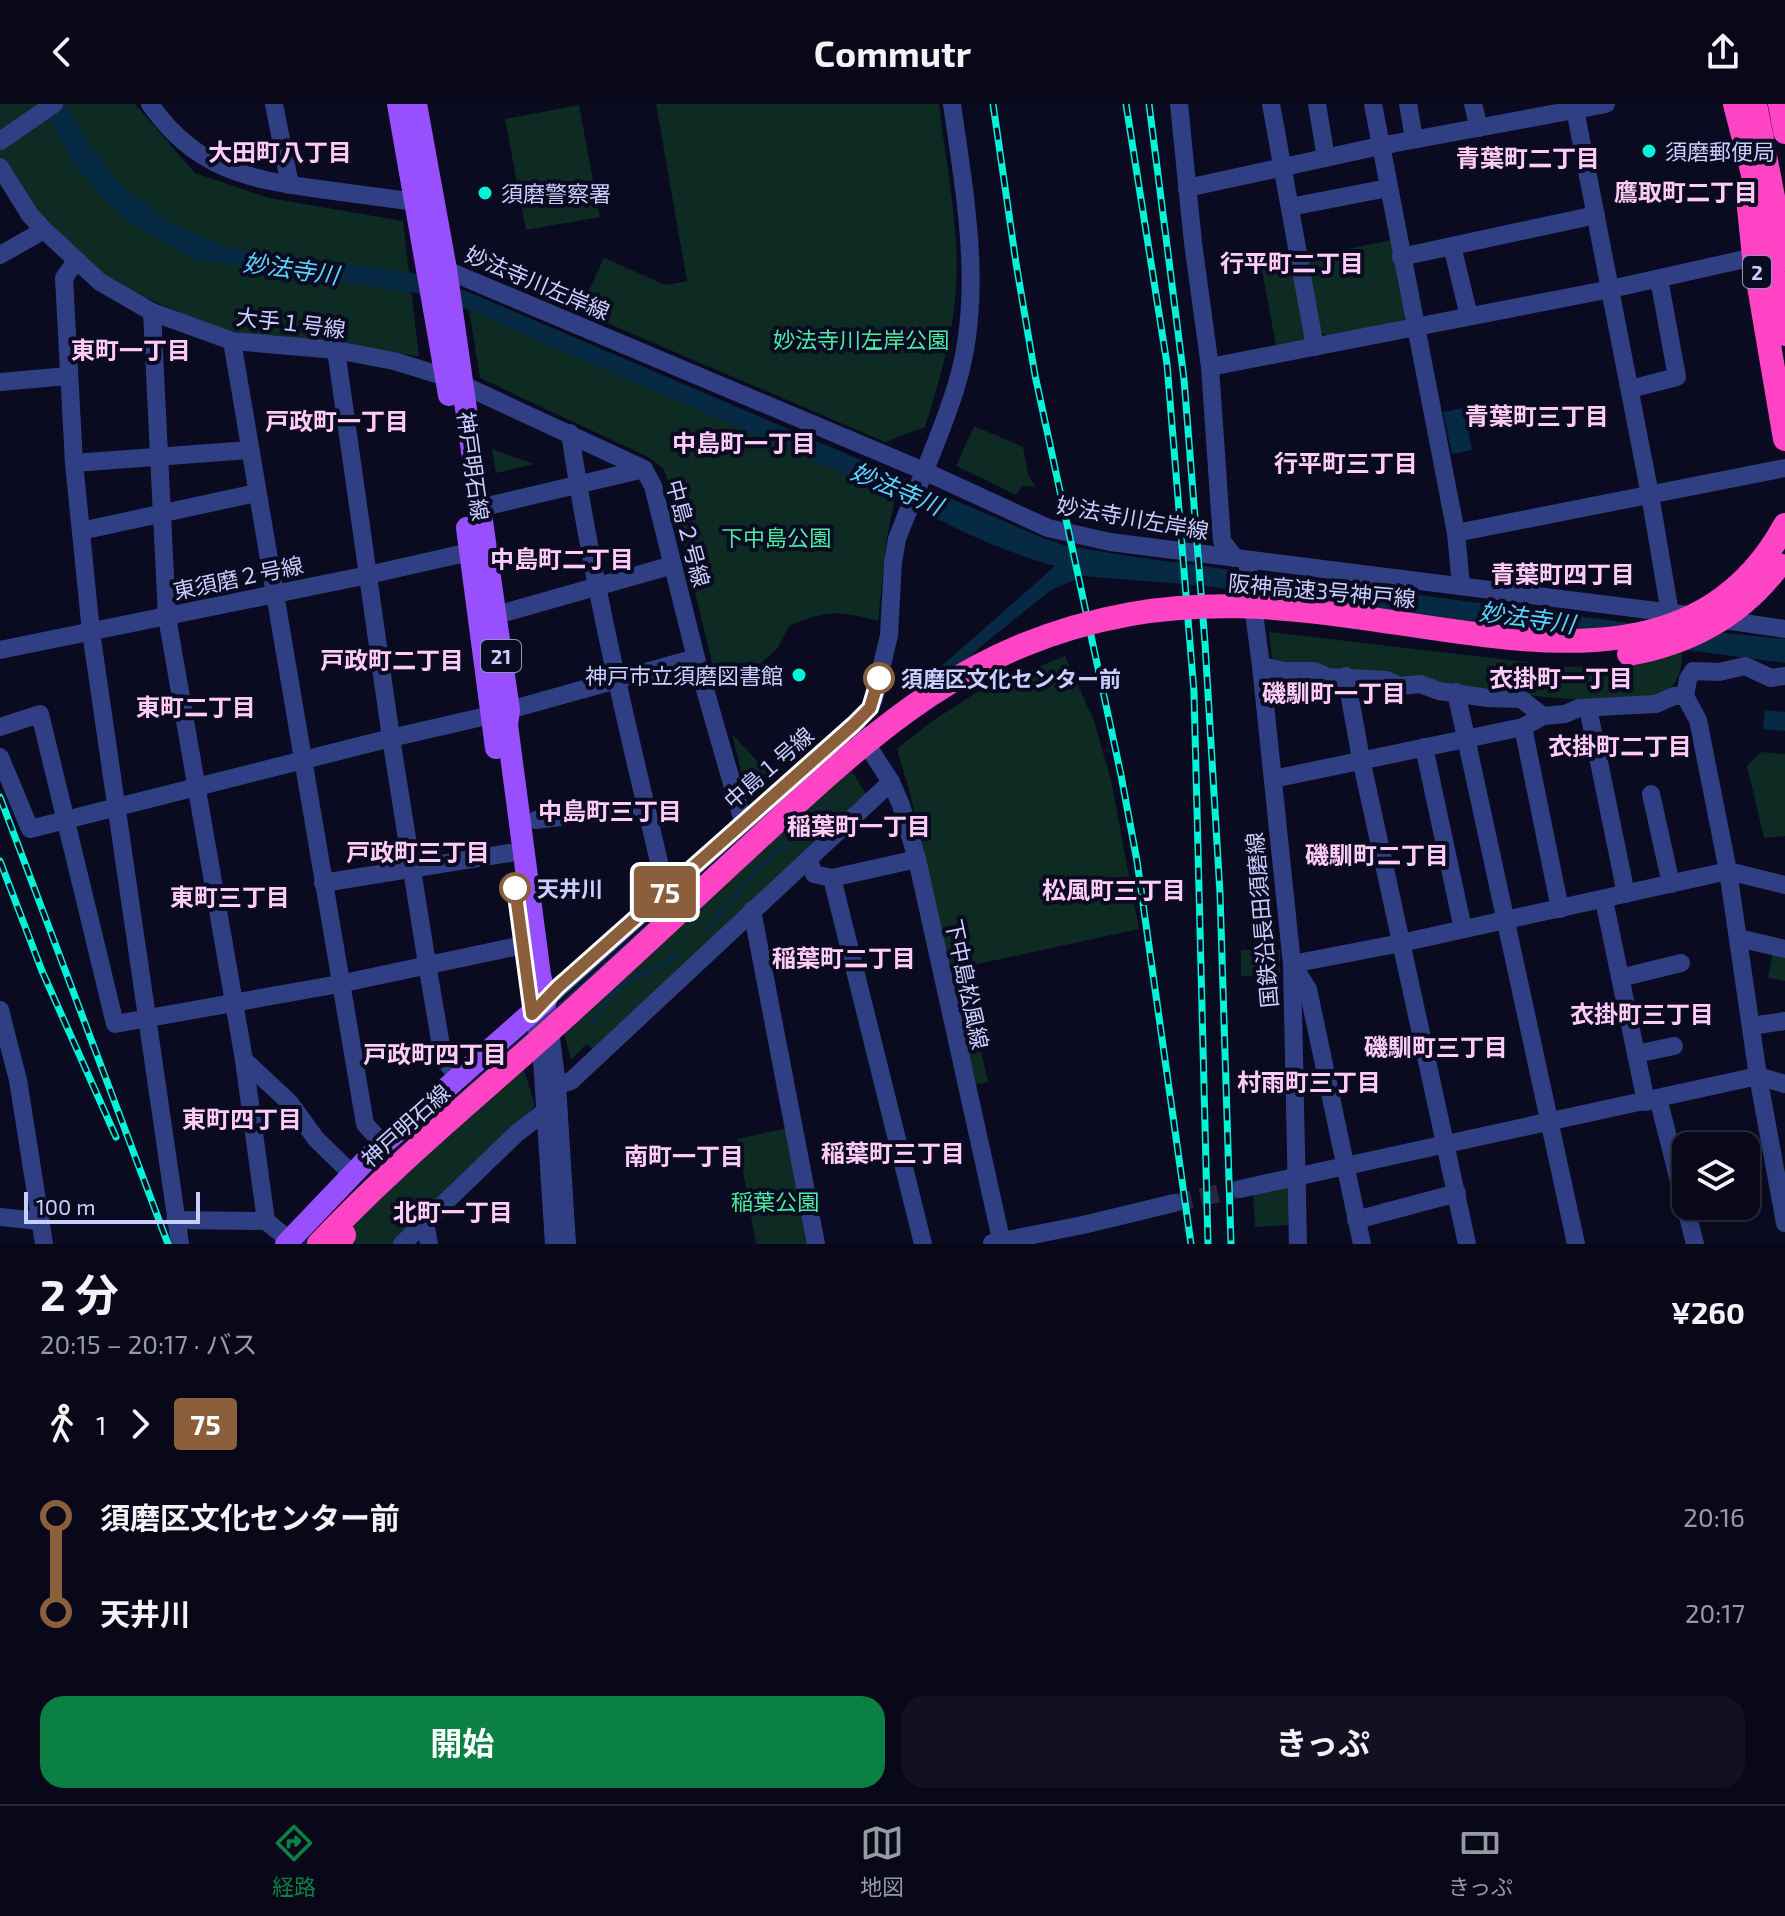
<!DOCTYPE html>
<html lang="ja">
<meta charset="utf-8">
<style>
body{margin:0;font-family:"Exo 2","Noto Sans JP",sans-serif;background:#111121;color:#f1f3f6;height:100vh;display:flex;flex-direction:column;font-size:30px;white-space:nowrap}
*{box-sizing:border-box;margin:0}
p{font-size:26px;color:#989aa2}
.icon{flex:none;width:44px;height:44px;fill:none;stroke:currentColor;stroke-width:2;stroke-linecap:round;stroke-linejoin:round}
.map{position:relative;height:1140px;overflow:hidden}
.sheet{display:flex;flex-direction:column;background:#080818;flex:1}
.sheet>*{flex:none}
.badge{padding:0 16px;border-radius:6px;font-size:28px;line-height:52px}
.controls{position:absolute;left:1672px;top:1028px;display:grid;gap:16px}
.controls a{display:grid;place-items:center;width:88px;height:88px;border-radius:16px;background:#080818;box-shadow:0 4px 20px #0003,0 0 0 2px #292937;font-size:40px}
.scale{position:absolute;left:24px;bottom:20px;width:176px;box-sizing:border-box;padding-left:8px;border:4px solid #c9ceff;border-top:0;font-size:22px;line-height:28px;white-space:nowrap;color:#c9ceff;-webkit-text-stroke:6px #0a0b20;paint-order:stroke}
.map>.badge{position:absolute;translate:-50% -50%;box-shadow:0 0 0 4px #fff}
.legs{display:flex;align-items:center;gap:12px;height:88px;padding:0 40px;font-size:26px}
.legs p{margin-inline-start:auto}
.summary{display:flex;align-items:center;justify-content:space-between;height:136px;padding:0 40px}
h1{font-size:44px;font-weight:700;line-height:60px}
.button{display:flex;gap:16px;margin-top:auto;padding:16px 40px}
.button a{flex:1;height:92px;border-radius:24px;background:#0b8043;color:#fff;font-size:32px;font-weight:700;line-height:92px;text-align:center}
.button a+a{background:#111121;color:#f1f3f6}
ul{padding:0 40px;list-style:none}
li{display:flex;align-items:center;gap:28px;height:96px;font-size:30px}
li i{display:grid;place-items:center;width:12px;height:100%;margin:0 10px;background:currentColor}
li i::after{content:'';width:20px;height:20px;margin:-10px;border:6px solid;border-radius:50%;background:#080818}
li p{margin-inline-start:auto}
li:first-child i{background:linear-gradient(#0000 50%,currentColor 0)}
li:last-child i{background:linear-gradient(currentColor 50%,#0000 0)}
header{display:flex;justify-content:space-between;align-items:center;height:104px;padding:0 40px;background:#080818;font-size:36px;font-weight:700}
.menu{display:flex;justify-content:space-around;align-items:center;height:112px;border-top:2px solid #292937;background:#080818;font-size:22px;color:#989aa2}
.menu a{display:grid;justify-items:center;gap:4px}
.menu .active{color:#0b8043}
.map>svg:first-child{display:block}
.green{fill:#0d2a23}
.water{fill:#062a43}
.lines{fill:none;stroke-linecap:round;stroke-linejoin:round}
.stream{stroke:#062a43;stroke-width:4}
.minor-tunnel{stroke:#272841;stroke-width:18;stroke-dasharray:18 9;stroke-linecap:butt}
.minor{stroke:#303f84;stroke-width:18}
.major{stroke:#9850ff;stroke-width:22}
.highway{stroke:#ff44c6;stroke-width:24}
.rail-casing{stroke:#00f4d8;stroke-width:7}
.rail{stroke:#0a0b20;stroke-width:4;stroke-dasharray:12;stroke-linecap:butt}
.highway-bridge{stroke:#ff44c6;stroke-width:24}
.line-1-casing{stroke:#fff;stroke-width:18}
.line-1{stroke:#8b5e3c;stroke-width:12}
.poi-dot{fill:#00f4d8;stroke:#0a0b20;stroke-width:3}
.stop-1-dot{fill:#fff;stroke:#8b5e3c;stroke-width:4}
.labels{text-anchor:middle;dominant-baseline:central;stroke-width:8;stroke-linejoin:round;paint-order:stroke}
.shield{fill:#0a0b20;stroke:#9094bc;stroke-width:2}
.shield-label{font-size:20px;font-weight:bold;fill:#c9ceff}
.poi-label{font-size:22px;fill:#c9ceff;stroke:#0a0b20;text-anchor:start}
.street-label{font-size:22px;fill:#c9ceff;stroke:#0a0b20}
.park-label{font-size:22px;fill:#48eba0;stroke:#0a0b20}
.stop-label{font-size:22px;font-weight:bold;fill:#c9ceff;stroke:#0a0b20;text-anchor:start}
.neighbourhood-label{font-size:24px;font-weight:bold;fill:#ffcbf7;stroke:#0a0b20}
.water-label{font-size:24px;font-style:italic;fill:#57d5ff;stroke:#0a0b20}
</style>
<header><svg class="icon" aria-label="back" viewBox="0 0 24 24"><path d="M15 5l-7 7 7 7"/></svg>Commutr<svg class="icon" aria-label="share" viewBox="0 0 24 24"><path d="M12 15V3M7 8l5-5 5 5M5 13v7h14v-7"/></svg></header>
<div class="map">
<svg width="1785" height="1140" viewBox="0 0 1785 1140">
<rect width="100%" height="100%" fill="#0a0b20"/>
<g class="green">
<path d="M0,0H135L195,69L269,94L403,117L419,252L351,245L216,225L115,180L39,116L0,53Z"/>
<path d="M656,0H939C946,60 960,124 956,185C953,232 939,278 925,323L885,338L579,207L604,154L666,181L687,177Z"/>
<path d="M579,1L600,113L526,126L505,15Z"/>
<path d="M1392,136L1407,210L1402,218L1327,232L1321,228L1307,153Z"/>
<path d="M1295,160L1308,236L1276,242L1262,166Z"/>
<path d="M469,206L896,390L886,439L878,517C837,506 828,506 789,522L777,545L740,578L717,580L670,383L663,364L646,352L480,274Z"/>
<path d="M974,322L1023,343L1028,370L1035,383L1022,382L1016,391L956,362Z"/>
<path d="M492,345L534,360L496,369Z"/>
<path d="M1269,528L1568,563L1625,561L1682,546C1683,563 1679,580 1663,590C1643,601 1568,595 1544,593L1272,556Z"/>
<path d="M1065,552L1094,617L1111,676L1139,825L950,866L910,689L897,645L931,618L977,588Z"/>
<path d="M732,630L772,673L762,683L743,675Z"/>
<path d="M1761,648L1785,650V732L1764,734L1747,662Z"/>
<path d="M850,664L866,690L594,946L586,940L571,956L564,928Z"/>
<rect x="1241" y="846" width="39" height="26"/>
<path d="M1773,847L1785,849V877L1768,874Z"/>
<path d="M965,875L988,978L970,982L947,879Z"/>
<path d="M522,959L535,1002L397,1140H330Z"/>
<path d="M787,1024L810,1140H756L737,1035Z"/>
<path d="M1290,1079V1121L1255,1123L1253,1089Z"/>
</g>
<g class="water">
<path d="M40,0H65L94,47L122,82L171,119L229,144L413,169L466,187L1043,434L1066,442L1142,454L1645,521L1785,535V559L1206,482L1083,472L1051,486L980,543L564,926L516,963L332,1140H302L388,1054L836,649L911,589L1055,462C1001,447 945,421 897,393L467,205L416,189L194,155L129,118L105,96L76,62Z"/>
<path d="M1464,304L1472,346L1452,350L1443,308Z"/>
<path d="M1765,606L1785,608V627L1763,625Z"/>
</g>
<g class="lines">
<g class="stream">
<path d="M707,826L757,766L825,703"/>
<path d="M593,918C615,874 637,876 676,852"/>
</g>
<path class="minor-tunnel" d="M1174,1099L1240,1085"/>
<g class="minor">
<path d="M150,0C194,64 246,75 319,85C351,89 384,94 416,98"/>
<path d="M274,0L290,81"/>
<path d="M1179,0L1193,139L1210,263L1222,437L1235,454"/>
<path d="M1271,0L1315,243"/>
<path d="M1317,0L1326,54"/>
<path d="M1373,0L1456,429L1461,482"/>
<path d="M1408,0L1414,35"/>
<path d="M1473,0L1479,24"/>
<path d="M1574,0L1650,391L1670,509"/>
<path d="M0,37L54,0"/>
<path d="M0,63L30,111L44,126L100,178L152,208L232,237L336,246L394,257L446,273L644,365L653,382L696,554L743,718"/>
<path d="M1187,84L1380,42L1606,0"/>
<path d="M1290,103L1388,84"/>
<path d="M1452,142L1469,212"/>
<path d="M0,151L44,126"/>
<path d="M1401,153L1596,111"/>
<path d="M76,157L64,174L74,359L91,528L180,1140"/>
<path d="M437,162L924,367L1048,424L1110,438L1688,511"/>
<path d="M152,208L167,513L244,956L266,1117"/>
<path d="M232,237L365,1020L383,1040"/>
<path d="M336,246L391,634L427,860L443,953L458,974"/>
<path d="M1210,263L1611,185L1754,153"/>
<path d="M0,278L68,272"/>
<path d="M1630,285L1677,273L1659,175"/>
<path d="M570,329C593,483 630,636 666,787"/>
<path d="M74,359L249,346"/>
<path d="M479,404L644,365"/>
<path d="M81,427L256,389"/>
<path d="M1456,429L1785,364"/>
<path d="M1247,456L1261,562L1292,860L1298,1140"/>
<path d="M507,508L673,461"/>
<path d="M1717,515L1785,525"/>
<path d="M0,546L368,471L483,445"/>
<path d="M1261,562L1285,567H1314L1328,573L1386,576L1399,582L1420,580L1439,587L1488,594L1521,595L1543,612"/>
<path d="M1346,572L1361,655L1467,1140"/>
<path d="M1456,588L1576,1140"/>
<path d="M1685,592L1698,616L1728,767L1758,972L1785,1119"/>
<path d="M1685,592L1688,575L1693,567L1719,568L1745,562L1771,574L1785,572"/>
<path d="M1588,604L1626,790"/>
<path d="M0,623L40,610L115,920L339,880L523,841"/>
<path d="M1523,623L1560,805"/>
<path d="M860,630L891,678L901,701L917,755L1002,1140"/>
<path d="M1424,643L1463,825"/>
<path d="M0,653L30,725L391,634L491,611L696,554"/>
<path d="M1273,675L1523,623L1543,612L1565,610L1579,604L1656,600L1674,592H1685"/>
<path d="M1651,690L1671,780"/>
<path d="M536,716L646,702"/>
<path d="M808,755L814,770L832,774L917,755"/>
<path d="M832,774L923,1140"/>
<path d="M323,779L510,749"/>
<path d="M1604,796L1646,998"/>
<path d="M752,806L816,1140"/>
<path d="M1738,834L1785,845"/>
<path d="M1620,874L1681,859"/>
<path d="M0,906L18,976L44,1140"/>
<path d="M532,910L541,940L554,1140"/>
<path d="M1751,922L1785,917"/>
<path d="M1636,950L1674,942"/>
<path d="M244,956L290,999L316,1035L351,1069"/>
<path d="M557,981L571,977L891,678"/>
<path d="M1658,994L1695,1140"/>
<path d="M1240,1085L1758,972L1785,980"/>
<path d="M0,1113L39,1117"/>
<path d="M175,1116L266,1117L289,1136"/>
<path d="M1356,1116L1457,1089"/>
<path d="M425,1118L429,1140"/>
<path d="M992,1139L1083,1121L1174,1099"/>
<path d="M402,1140L517,1029L547,1006"/>
<path d="M567,1140L557,981L546,896L854,620L870,604L874,595L889,531L893,458L897,435C916,385 939,337 955,286C985,194 965,93 952,0"/>
<path d="M1362,1140L1308,885L1292,860L1401,839L1728,767L1785,781"/>
</g>
<g class="major">
<path d="M398,0L449,291"/>
<path d="M467,424L496,644"/>
<path d="M286,1140L372,1050L546,896L540,871L507,621L509,606L446,165L416,0"/>
</g>
<g class="highway">
<path d="M1755,0L1785,155"/>
<path d="M1780,0L1785,28"/>
<path d="M1747,84L1754,153L1785,335"/>
<path d="M338,1140L344,1131"/>
</g>
<defs>
<g id="rail">
<path d="M993,0L1016,159L1035,271L1121,671L1137,757L1191,1140"/>
<path d="M1126,0L1167,260L1194,588L1208,1140"/>
<path d="M1149,0L1184,275L1205,539L1220,789L1231,1140"/>
<path d="M0,693L168,1140"/>
<path d="M0,757L42,867L116,1033"/>
</g>
</defs>
<use href="#rail" class="rail-casing"/>
<use href="#rail" class="rail"/>
<g class="highway-bridge">
<path d="M1735,0L1755,78L1785,230"/>
<path d="M1629,550C1691,539 1741,512 1779,461"/>
<path d="M319,1140C399,1055 490,982 576,903C639,846 700,788 762,731C878,624 970,539 1131,510C1204,497 1277,502 1349,512C1501,531 1694,588 1785,421"/>
</g>
</g>
<g class="lines">
<defs>
<path id="line-1" d="M515,784L532,910L558,883L854,620L870,604L879,574"/>
</defs>
<use href="#line-1" class="line-1-casing"/>
<use href="#line-1" class="line-1"/>
</g>
<g class="poi-dot">
<circle cx="1649" cy="47" r="8"/>
<circle cx="485" cy="89" r="8"/>
<circle cx="799" cy="571" r="8"/>
</g>
<g class="stop-1-dot">
<circle cx="879" cy="574" r="14"/>
<circle cx="515" cy="784" r="14"/>
</g>
<g class="labels">
<g class="shield">
<rect x="1743" y="152" width="28" height="32" rx="6"/>
<rect x="481" y="536" width="40" height="32" rx="6"/>
</g>
<g class="shield-label">
<text x="1757" y="168">2</text>
<text x="501" y="552">21</text>
</g>
<g class="poi-label">
<text x="1665" y="47">須磨郵便局</text>
<text x="501" y="89">須磨警察署</text>
<text x="783" y="571" text-anchor="end">神戸市立須磨図書館</text>
</g>
<g class="street-label">
<text transform="translate(538 178) rotate(23)">妙法寺川左岸線</text>
<text transform="translate(291 218) rotate(7)">大手１号線</text>
<text transform="translate(474 362) rotate(82)">神戸明石線</text>
<text transform="translate(1133 413) rotate(10)">妙法寺川左岸線</text>
<text transform="translate(689 429) rotate(75)">中島２号線</text>
<text transform="translate(238 473) rotate(-12)">東須磨２号線</text>
<text transform="translate(1322 486) rotate(5)">阪神高速3号神戸線</text>
<text transform="translate(768 663) rotate(-41)">中島１号線</text>
<text transform="translate(1261 816) rotate(-95)">国鉄沿長田須磨線</text>
<text transform="translate(968 880) rotate(78)">下中島松風線</text>
<text transform="translate(405 1021) rotate(-42)">神戸明石線</text>
</g>
<g class="park-label">
<text x="861" y="235">妙法寺川左岸公園</text>
<text x="776" y="433">下中島公園</text>
<text x="775" y="1097">稲葉公園</text>
</g>
<g class="stop-label">
<text x="901" y="574">須磨区文化センター前</text>
<text x="537" y="784">天井川</text>
</g>
<g class="neighbourhood-label">
<text x="280" y="47">大田町八丁目</text>
<text x="1528" y="53">青葉町二丁目</text>
<text x="1686" y="87">鷹取町二丁目</text>
<text x="1292" y="158">行平町二丁目</text>
<text x="131" y="245">東町一丁目</text>
<text x="1537" y="311">青葉町三丁目</text>
<text x="337" y="316">戸政町一丁目</text>
<text x="744" y="338">中島町一丁目</text>
<text x="1346" y="358">行平町三丁目</text>
<text x="562" y="454">中島町二丁目</text>
<text x="1563" y="469">青葉町四丁目</text>
<text x="392" y="555">戸政町二丁目</text>
<text x="1561" y="573">衣掛町一丁目</text>
<text x="1334" y="588">磯馴町一丁目</text>
<text x="196" y="602">東町二丁目</text>
<text x="1620" y="641">衣掛町二丁目</text>
<text x="610" y="706">中島町三丁目</text>
<text x="859" y="721">稲葉町一丁目</text>
<text x="418" y="747">戸政町三丁目</text>
<text x="1377" y="750">磯馴町二丁目</text>
<text x="1114" y="785">松風町三丁目</text>
<text x="230" y="792">東町三丁目</text>
<text x="844" y="853">稲葉町二丁目</text>
<text x="1642" y="909">衣掛町三丁目</text>
<text x="1436" y="942">磯馴町三丁目</text>
<text x="435" y="949">戸政町四丁目</text>
<text x="1309" y="977">村雨町三丁目</text>
<text x="242" y="1014">東町四丁目</text>
<text x="893" y="1048">稲葉町三丁目</text>
<text x="684" y="1051">南町一丁目</text>
<text x="453" y="1107">北町一丁目</text>
</g>
<g class="water-label">
<text transform="translate(291 164) rotate(8)">妙法寺川</text>
<text transform="translate(897 384) rotate(23)">妙法寺川</text>
<text transform="translate(1527 513) rotate(8)">妙法寺川</text>
</g>
</g>
</svg>
<div class="controls">
<a><svg class="icon" aria-label="layers" viewBox="0 0 24 24"><path d="M12 4l9 5-9 5-9-5zM3 14l9 5 9-5"/></svg></a>
</div>
<div class="scale">100 m</div>
<b class="badge" style="left:665px;top:788px;background:#8b5e3c;color:#fff">75</b>
</div>
<section class="sheet">
<div class="summary"><div><h1>2 分</h1><p>20:15 – 20:17 · バス</p></div><b>¥260</b></div>
<div class="legs"><svg class="icon" aria-label="walk" viewBox="0 0 24 24"><circle cx="13" cy="4" r="2"/><path d="M13 8l-2 6 4 7M11 14l-3 7M7 12l3-4h3l4 4"/></svg>1<svg class="icon" aria-label="forward" viewBox="0 0 24 24"><path d="M9 5l7 7-7 7"/></svg><b class="badge" style="background:#8b5e3c;color:#fff">75</b></div>
<ul>
<li><i style="color:#8b5e3c"></i><b>須磨区文化センター前</b><p>20:16</p></li>
<li><i style="color:#8b5e3c"></i><b>天井川</b><p>20:17</p></li>
</ul>
<div class="button"><a>開始</a><a>きっぷ</a></div>
</section>
<nav class="menu">
<a class="active"><svg class="icon" aria-label="directions" viewBox="0 0 24 24"><path d="M12 3l9 9-9 9-9-9zM9 14v-3h6M13 9l2 2-2 2"/></svg>経路</a>
<a><svg class="icon" aria-label="map" viewBox="0 0 24 24"><path d="M3 6l6-2 6 2 6-2v14l-6 2-6-2-6 2zM9 4v14M15 6v14"/></svg>地図</a>
<a><svg class="icon" aria-label="tickets" viewBox="0 0 24 24"><path d="M3 7h18v10H3zM15 7v10"/></svg>きっぷ</a>
</nav>
